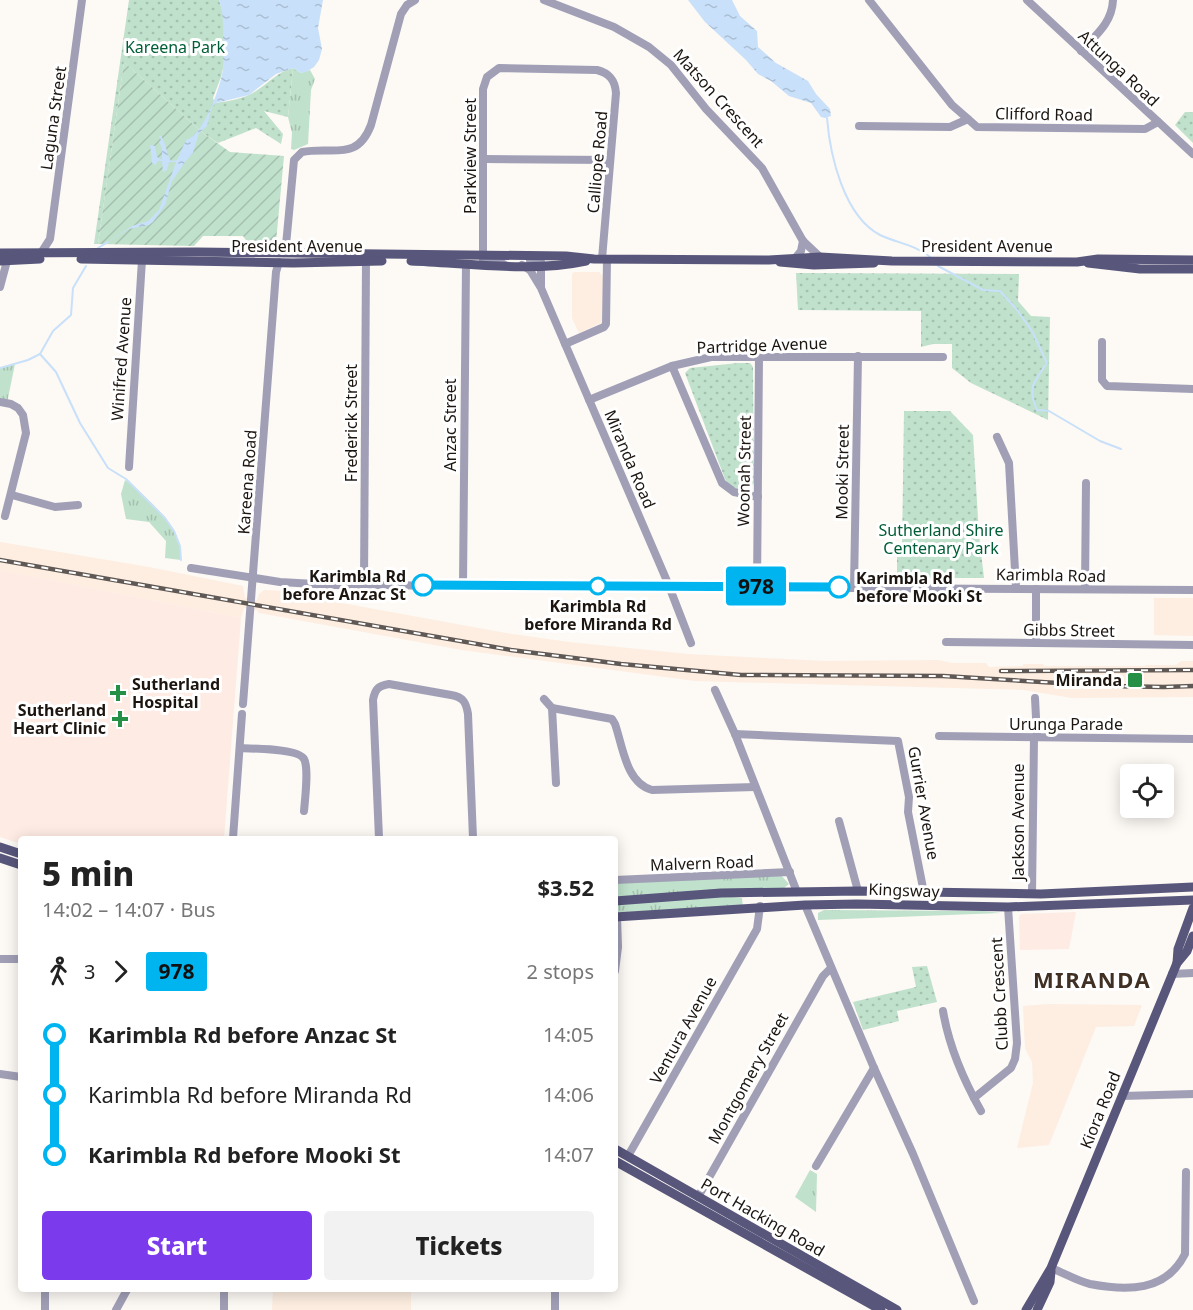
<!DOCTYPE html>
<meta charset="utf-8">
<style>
body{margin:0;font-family:"Noto Sans",sans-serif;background:#f2f2f2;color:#222;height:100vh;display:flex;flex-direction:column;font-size:22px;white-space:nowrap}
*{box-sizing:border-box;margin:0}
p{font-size:20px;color:#767676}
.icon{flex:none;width:33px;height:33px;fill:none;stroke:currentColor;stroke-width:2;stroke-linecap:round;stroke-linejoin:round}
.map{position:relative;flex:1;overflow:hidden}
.details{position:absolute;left:18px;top:836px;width:600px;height:456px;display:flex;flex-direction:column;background:#fff;border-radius:6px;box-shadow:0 3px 15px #0003}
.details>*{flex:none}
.badge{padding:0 12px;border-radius:4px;font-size:21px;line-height:39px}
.tools{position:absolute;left:1120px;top:764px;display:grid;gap:12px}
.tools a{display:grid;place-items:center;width:54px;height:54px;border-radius:6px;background:#fff;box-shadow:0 3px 15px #0003;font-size:30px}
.map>.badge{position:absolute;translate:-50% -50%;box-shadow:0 0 0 3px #fff}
.legs{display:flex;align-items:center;gap:9px;height:66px;padding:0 24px;font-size:20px}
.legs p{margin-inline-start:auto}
.headline{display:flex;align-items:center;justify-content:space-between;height:102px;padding:0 24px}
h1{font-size:33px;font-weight:800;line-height:45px}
.button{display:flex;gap:12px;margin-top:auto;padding:12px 24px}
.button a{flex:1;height:69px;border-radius:6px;background:#7c3aed;color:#fff;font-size:24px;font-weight:800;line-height:69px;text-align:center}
.button a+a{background:#f2f2f2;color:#222}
ul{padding:0 24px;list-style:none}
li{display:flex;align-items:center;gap:21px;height:60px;font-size:22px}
li i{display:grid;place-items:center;width:9px;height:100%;margin:0 8px;background:currentColor}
li i::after{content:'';width:15px;height:15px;margin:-8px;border:4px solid;border-radius:50%;background:#fff}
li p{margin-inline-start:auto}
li:first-child i{background:linear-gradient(#0000 50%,currentColor 0)}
li:last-child i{background:linear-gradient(currentColor 50%,#0000 0)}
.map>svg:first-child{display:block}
.built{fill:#fdeee1}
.medical{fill:#feebe3}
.grass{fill:url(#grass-tufts)}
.park{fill:url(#park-dots)}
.garden{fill:url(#garden-furrows)}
.water{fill:url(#water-ripples)}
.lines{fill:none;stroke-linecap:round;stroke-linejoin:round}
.stream{stroke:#c8e0f9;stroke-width:2}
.minor{stroke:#a09fb6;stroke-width:8}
.major{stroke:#58567b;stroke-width:9}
.rail-casing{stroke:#5f5854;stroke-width:4.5}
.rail{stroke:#fff;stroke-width:2;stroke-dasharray:7;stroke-linecap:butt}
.line-1-casing{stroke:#fff;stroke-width:14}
.line-1{stroke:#00b5ef;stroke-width:9}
.stop-1-dot{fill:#fff;stroke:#00b5ef;stroke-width:3}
.poi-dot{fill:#279047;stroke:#fff;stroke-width:2}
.labels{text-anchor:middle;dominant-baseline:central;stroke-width:6;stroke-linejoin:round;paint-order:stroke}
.park-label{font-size:16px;fill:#005e36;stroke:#fff}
.street-label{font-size:16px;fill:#1c1510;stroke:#fff}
.stop-label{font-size:16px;font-weight:bold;fill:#1c1510;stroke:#fff;text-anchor:end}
.poi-label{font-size:16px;font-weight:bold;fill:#1c1510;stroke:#fff;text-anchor:end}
.district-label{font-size:22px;font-weight:bold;letter-spacing:1.5px;fill:#403124;stroke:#fff}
</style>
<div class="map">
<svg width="1193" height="1310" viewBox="0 0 1193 1310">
<defs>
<pattern id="grass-tufts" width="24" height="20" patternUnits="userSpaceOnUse" patternTransform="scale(1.5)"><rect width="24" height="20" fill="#c0e1cc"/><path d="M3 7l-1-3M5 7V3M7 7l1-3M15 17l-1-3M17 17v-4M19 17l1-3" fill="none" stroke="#a4c0ae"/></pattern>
<pattern id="park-dots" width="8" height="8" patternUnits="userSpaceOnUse" patternTransform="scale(1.5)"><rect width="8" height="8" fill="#c0e1cc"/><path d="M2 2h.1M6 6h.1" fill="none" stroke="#a4c0ae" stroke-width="1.8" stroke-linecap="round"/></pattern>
<pattern id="garden-furrows" width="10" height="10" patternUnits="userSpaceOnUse" patternTransform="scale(1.5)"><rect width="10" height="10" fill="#c0e1cc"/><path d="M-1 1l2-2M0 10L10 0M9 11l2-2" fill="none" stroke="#a4c0ae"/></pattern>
<pattern id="water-ripples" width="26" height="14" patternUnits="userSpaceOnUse" patternTransform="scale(1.5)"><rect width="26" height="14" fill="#c8e0f9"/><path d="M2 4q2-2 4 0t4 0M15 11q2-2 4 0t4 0" fill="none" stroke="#abbfd4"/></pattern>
</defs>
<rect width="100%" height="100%" fill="#fdf9f5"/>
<g class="built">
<path d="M574,272H599L603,276V322L579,333L572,318V274Z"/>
<path d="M0,542L149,567L243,586L245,598L257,600L259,594L264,590L330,593L325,600L512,634L569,642L688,654L825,661L938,660L952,663H986L989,667L1023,666V664H1043L1044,666H1145L1146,665H1176L1181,661H1193V697L1072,698L1024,690L695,681L462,650L259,613L257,610L244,608L241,618L0,570Z"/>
<path d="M1154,598H1193V636L1154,635Z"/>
<path d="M1049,1004L1142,1005L1134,1026L1096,1027L1049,1145L1017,1148L1033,1083L1032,1062L1025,1048L1023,1006Z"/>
<path d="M273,1289H411V1310H272Z"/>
</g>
<g class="medical">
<path d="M0,570L241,618L224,838H21V844L0,837Z"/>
<path d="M1076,912L1069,949L1020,950L1019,916L1021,914Z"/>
</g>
<g class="grass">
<path d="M293,68L301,73L310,70L315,79L311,90L308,144L294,150L291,149L292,133L288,117Z"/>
<path d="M15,364L7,403L0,402V368Z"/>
<path d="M125,480C140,491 167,516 175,532C179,541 181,550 181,560L165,558L166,541L149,522L126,519L121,494Z"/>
<path d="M779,873L789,884L779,892L710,894L742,898L743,907L615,917V880Z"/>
<path d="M824,910L983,911L1001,913L818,920V913Z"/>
<path d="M810,1170L817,1174L816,1212L795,1197Z"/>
</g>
<g class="park">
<path d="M129,0H219L224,16V64L221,77L213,98L215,103C229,101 244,99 256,91C270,82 277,72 293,68L288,117L264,111L283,134L281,144L256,128L218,143L203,133L124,62L98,244H94Z"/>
<path d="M1185,112H1193V143L1175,125Z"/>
<path d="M796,273L1019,274L1018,301L1031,316L1050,317L1048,420L971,383L952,368V344H933L921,347V311L798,310Z"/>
<path d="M738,363H750L753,367L754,483L751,489L744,492L729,485L725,479L685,373L690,368Z"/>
<path d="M904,411H950L973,435L979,535L984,578H897V549H902Z"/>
<path d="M927,966L937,1002L897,1011L899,1021L863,1030L853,1002L916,987L912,967Z"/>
</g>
<path class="garden" d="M124,62L203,133L230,152L284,156L276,242L274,245L248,243L243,236H203L194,246L98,244Z"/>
<g class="water">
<path d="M219,0H323L318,28L322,49L319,60L314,67L306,72L301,73L293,68L276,74L249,95L216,103L212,107L207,126L199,133L193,153L186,161L172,181L165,205L153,222L149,225L129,229L106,243L132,226L148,221L159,210L176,162H169L167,170L163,172L162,161H158L155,165L152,163L150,145L155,146L157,157L162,160V148L159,142L161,140L159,136H161C167,145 166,154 171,161L177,160L186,140C203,136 221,86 223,69C224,60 222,50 223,41C223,26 224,15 219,0Z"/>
<path d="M688,0H732L740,16L757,31L758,47L776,63L808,81L816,94L830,109L831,116L825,118L821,117L811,103L789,96L771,81L758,74L746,60L705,22Z"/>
</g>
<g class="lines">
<g class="stream">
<path d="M827,118C830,156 844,216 880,235C897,243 916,245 930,257"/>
<path d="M98,248L108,242"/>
<path d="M938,266L983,290L1000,291L1017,310L1032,331L1047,363C1034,382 1027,387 1037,410L1049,411L1100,441L1121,449"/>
<path d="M40,354L56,372L80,423L108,468L126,479L165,518L174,531L180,546L181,560"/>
<path d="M0,368L28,360L40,354L53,331L71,315L73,288L86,266"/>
</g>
<g class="minor">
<path d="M544,0L614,27L649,47L671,65L706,109L762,168L803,241L820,257"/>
<path d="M869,0L952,105L968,119"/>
<path d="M1027,0L1193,154"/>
<path d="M1081,51C1096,35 1112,23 1113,0"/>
<path d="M859,126L950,127L968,119L977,127L1145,129L1158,122"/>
<path d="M484,159L610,160"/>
<path d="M41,253L50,239L82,0"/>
<path d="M283,253L286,245L294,160L302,152C333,146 357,162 371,125L401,14L407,5L415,0"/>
<path d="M796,257L801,251L803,241"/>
<path d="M530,260L541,262V286"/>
<path d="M505,265L499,261L483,260V89L487,77L499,68L597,70C609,73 615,80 616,93L602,259"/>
<path d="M522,265L530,270L541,288L667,581L691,643"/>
<path d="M0,287L7,261"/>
<path d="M1102,342V380L1107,386L1193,389"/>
<path d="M565,344L604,327L606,324L607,259"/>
<path d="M672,366L722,483L734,492L758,497"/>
<path d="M589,400L672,366L711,357H943"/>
<path d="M0,402L11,404L18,408L23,415L26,433L5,516"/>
<path d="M997,437L1009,463L1016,588"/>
<path d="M129,467L142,260"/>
<path d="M12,495L55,507L78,505"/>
<path d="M191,568L280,582L332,585L1193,590"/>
<path d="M364,585L366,261"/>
<path d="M463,585L466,264"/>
<path d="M757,586L759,356"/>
<path d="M854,587L858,356"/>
<path d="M1036,589V643"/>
<path d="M1085,589L1086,483"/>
<path d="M946,642L1193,645"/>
<path d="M715,690L735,734L797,892"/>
<path d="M1035,698L1037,737"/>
<path d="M544,699L552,708L556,783"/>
<path d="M243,704L276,272L279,262"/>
<path d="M552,708L612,719L615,724C623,747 626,783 652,790L755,787"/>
<path d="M735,734L898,741L909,797L908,812L924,893"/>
<path d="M939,736L1193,739"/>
<path d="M240,748C252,749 298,748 304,759C309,768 305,799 304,811"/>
<path d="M839,821L858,891"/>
<path d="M233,838L242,714"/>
<path d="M379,838L373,700C375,689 378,686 389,684L451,695C463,697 466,702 468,714L473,838"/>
<path d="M615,880L790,872"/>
<path d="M1032,894L1034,738"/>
<path d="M805,905L874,1068L913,1154L974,1301"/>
<path d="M0,959H21"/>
<path d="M615,971L618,947L617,917"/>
<path d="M1172,974L1193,973"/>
<path d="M943,1011C949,1047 963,1079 981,1111"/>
<path d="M0,1074L21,1077"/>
<path d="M1122,1096L1193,1094"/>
<path d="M974,1098L1011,1068L1015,1059L1017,1043L1008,907"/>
<path d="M628,1156L757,929L760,906"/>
<path d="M816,1166L874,1068"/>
<path d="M698,1197L823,976L831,968"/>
<path d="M1051,1268C1064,1273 1077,1281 1090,1284C1127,1291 1166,1292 1185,1254L1186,1172"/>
<path d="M555,1288V1310"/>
<path d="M45,1310V1288"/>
<path d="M116,1310L128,1288"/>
<path d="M224,1310V1288"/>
</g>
<g class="major">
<path d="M0,253L197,252L566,256L594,259L769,260L820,257L892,261L1077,262L1098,259L1193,260"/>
<path d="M81,259L293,263L382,261"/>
<path d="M0,261L40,259"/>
<path d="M411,261C466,263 531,273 586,261"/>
<path d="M780,262L814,265L874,263"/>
<path d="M1088,263L1140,269H1193"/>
<path d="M0,847L21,854"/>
<path d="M0,858L21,865"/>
<path d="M615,901L721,893L858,891L1041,894L1193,887"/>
<path d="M615,917L805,905L857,904L1008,907L1193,900"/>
<path d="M1177,963L1178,949L1193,908"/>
<path d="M615,1149L897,1310"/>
<path d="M615,1161L881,1310"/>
<path d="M1026,1310L1051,1268L1177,963L1187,951L1193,936"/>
<path d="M1037,1310L1050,1282L1051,1271"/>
</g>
<defs>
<g id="rail">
<path d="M0,560L511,650L621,664L741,675L943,676L1109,686L1164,687L1193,686"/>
<path d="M1001,671L1193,670"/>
</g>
</defs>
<use href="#rail" class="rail-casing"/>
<use href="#rail" class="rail"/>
</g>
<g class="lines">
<defs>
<path id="line-1" d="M423,585L839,587"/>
</defs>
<use href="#line-1" class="line-1-casing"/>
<use href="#line-1" class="line-1"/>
</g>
<g class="stop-1-dot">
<circle cx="423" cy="585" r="10"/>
<circle cx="598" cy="586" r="8"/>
<circle cx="839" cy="587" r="10"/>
</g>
<g class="poi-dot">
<rect x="1127" y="672" width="16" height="16" rx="3"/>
<path d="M115 684h6v6h6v6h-6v6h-6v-6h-6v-6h6z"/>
<path d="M117 710h6v6h6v6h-6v6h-6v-6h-6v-6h6z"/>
</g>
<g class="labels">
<g class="park-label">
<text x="175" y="47">Kareena Park</text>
<text x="941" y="530">Sutherland Shire<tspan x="941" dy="18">Centenary Park</tspan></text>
</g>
<g class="street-label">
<text transform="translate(1119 68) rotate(43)">Attunga Road</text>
<text transform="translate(719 98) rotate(48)">Matson Crescent</text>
<text transform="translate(1044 114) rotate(1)">Clifford Road</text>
<text transform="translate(53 118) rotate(-82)">Laguna Street</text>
<text transform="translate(470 156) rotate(-90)">Parkview Street</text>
<text transform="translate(597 162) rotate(-85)">Calliope Road</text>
<text x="297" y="246">President Avenue</text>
<text x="987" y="246">President Avenue</text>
<text transform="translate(762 345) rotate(-2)">Partridge Avenue</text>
<text transform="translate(121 359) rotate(-86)">Winifred Avenue</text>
<text transform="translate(351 423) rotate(-90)">Frederick Street</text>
<text transform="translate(450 425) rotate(-90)">Anzac Street</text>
<text transform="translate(630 459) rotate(67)">Miranda Road</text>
<text transform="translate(744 471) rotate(-89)">Woonah Street</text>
<text transform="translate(842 472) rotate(-89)">Mooki Street</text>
<text transform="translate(247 482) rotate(-86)">Kareena Road</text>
<text transform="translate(1051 575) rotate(1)">Karimbla Road</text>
<text transform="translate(1069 630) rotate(1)">Gibbs Street</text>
<text x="1066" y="724">Urunga Parade</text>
<text transform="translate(924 803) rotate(80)">Gurrier Avenue</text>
<text transform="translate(1018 822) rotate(-90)">Jackson Avenue</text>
<text transform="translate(702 863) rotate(-2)">Malvern Road</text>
<text transform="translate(904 890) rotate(2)">Kingsway</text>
<text transform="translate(999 994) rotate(-93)">Clubb Crescent</text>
<text transform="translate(683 1030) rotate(-61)">Ventura Avenue</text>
<text transform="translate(748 1078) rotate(-61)">Montgomery Street</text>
<text transform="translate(1100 1110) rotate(-68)">Kiora Road</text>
<text transform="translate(763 1217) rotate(30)">Port Hacking Road</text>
</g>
<g class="stop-label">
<text x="406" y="576">Karimbla Rd<tspan x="406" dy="18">before Anzac St</tspan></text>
<text x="856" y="578" text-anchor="start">Karimbla Rd<tspan x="856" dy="18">before Mooki St</tspan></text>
<text x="598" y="606" text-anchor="middle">Karimbla Rd<tspan x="598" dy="18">before Miranda Rd</tspan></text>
</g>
<g class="poi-label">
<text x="1122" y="680">Miranda</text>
<text x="132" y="684" text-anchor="start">Sutherland<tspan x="132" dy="18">Hospital</tspan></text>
<text x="106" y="710">Sutherland<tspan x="106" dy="18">Heart Clinic</tspan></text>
</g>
<g class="district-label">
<text x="1092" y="979">MIRANDA</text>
</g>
</g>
</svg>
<div class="tools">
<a><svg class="icon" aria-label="locate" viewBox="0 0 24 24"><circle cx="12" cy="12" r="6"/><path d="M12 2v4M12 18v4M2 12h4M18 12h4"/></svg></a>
</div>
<b class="badge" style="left:756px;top:586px;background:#00b5ef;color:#111">978</b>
<section class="details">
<div class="headline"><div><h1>5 min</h1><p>14:02 – 14:07 · Bus</p></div><b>$3.52</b></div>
<div class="legs"><svg class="icon" aria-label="walk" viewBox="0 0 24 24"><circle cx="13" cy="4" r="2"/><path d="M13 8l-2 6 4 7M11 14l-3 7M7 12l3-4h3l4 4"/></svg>3<svg class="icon" aria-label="forward" viewBox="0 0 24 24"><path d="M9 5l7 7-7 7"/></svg><b class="badge" style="background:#00b5ef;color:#111">978</b><p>2 stops</p></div>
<ul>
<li><i style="color:#00b5ef"></i><b>Karimbla Rd before Anzac St</b><p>14:05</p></li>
<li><i style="color:#00b5ef"></i><span>Karimbla Rd before Miranda Rd</span><p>14:06</p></li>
<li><i style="color:#00b5ef"></i><b>Karimbla Rd before Mooki St</b><p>14:07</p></li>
</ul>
<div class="button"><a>Start</a><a>Tickets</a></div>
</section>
</div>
